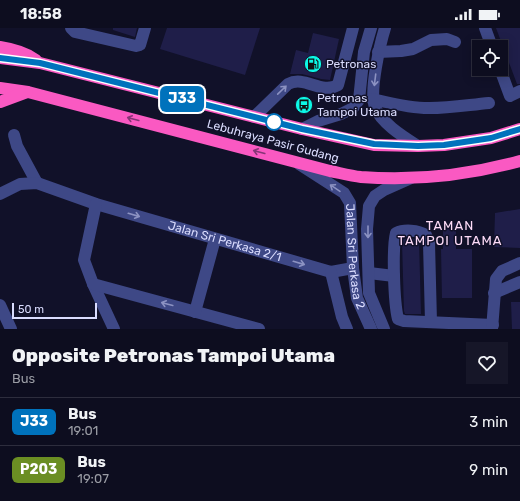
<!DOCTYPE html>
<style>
body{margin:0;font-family:Rubik,sans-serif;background:#161628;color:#f1f3f6;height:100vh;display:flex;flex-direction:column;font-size:15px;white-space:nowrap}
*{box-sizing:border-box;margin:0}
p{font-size:13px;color:#9a9ca4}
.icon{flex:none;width:22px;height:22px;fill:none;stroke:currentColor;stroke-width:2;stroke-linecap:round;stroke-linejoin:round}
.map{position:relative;height:301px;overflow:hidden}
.drawer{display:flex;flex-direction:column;background:#0d0d1f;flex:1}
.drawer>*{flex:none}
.badge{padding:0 8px;border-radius:6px;font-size:14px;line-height:26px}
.buttons{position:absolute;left:472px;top:12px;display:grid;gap:8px}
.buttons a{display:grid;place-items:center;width:36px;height:36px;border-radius:0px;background:#0d0d1f;box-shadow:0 2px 10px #0003,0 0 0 1px #2d2d3d;font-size:20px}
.scale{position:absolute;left:12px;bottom:10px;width:85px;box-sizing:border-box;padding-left:4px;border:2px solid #dadcfe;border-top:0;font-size:11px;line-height:14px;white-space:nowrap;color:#dadcfe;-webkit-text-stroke:3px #111129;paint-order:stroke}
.map>.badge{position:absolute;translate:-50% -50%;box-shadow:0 0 0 2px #fff}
.round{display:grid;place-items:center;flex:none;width:42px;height:42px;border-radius:0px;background:#161628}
.headline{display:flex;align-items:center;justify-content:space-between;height:68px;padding:0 12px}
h1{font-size:19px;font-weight:800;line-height:30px}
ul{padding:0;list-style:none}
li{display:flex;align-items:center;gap:12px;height:48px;padding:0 12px;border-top:1px solid #2d2d3d}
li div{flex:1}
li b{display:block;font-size:15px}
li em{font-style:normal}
li .badge{min-width:44px;font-weight:700;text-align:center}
.status{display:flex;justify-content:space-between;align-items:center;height:28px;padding:0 20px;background:#0d0d1f;direction:ltr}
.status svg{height:11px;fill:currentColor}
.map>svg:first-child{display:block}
.building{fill:#1f1e49}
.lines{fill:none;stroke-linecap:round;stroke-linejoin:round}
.minor{stroke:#3e4886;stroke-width:12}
.highway{stroke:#fa59c2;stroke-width:12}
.oneway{stroke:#8c92c2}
.oneway2{stroke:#863576}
.line-casing{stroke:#fff;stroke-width:9}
.line{stroke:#0072bc;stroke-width:6}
.stop-dot{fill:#fff;stroke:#0072bc;stroke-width:2}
.labels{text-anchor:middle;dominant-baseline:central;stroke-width:3;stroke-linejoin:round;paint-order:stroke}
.poi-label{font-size:12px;fill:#dadcfe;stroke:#111129;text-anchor:start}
.street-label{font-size:12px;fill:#dadcfe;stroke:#111129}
.neighbourhood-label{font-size:13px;letter-spacing:1px;fill:#fedcf8;stroke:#111129}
</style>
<div class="status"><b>18:58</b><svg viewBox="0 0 49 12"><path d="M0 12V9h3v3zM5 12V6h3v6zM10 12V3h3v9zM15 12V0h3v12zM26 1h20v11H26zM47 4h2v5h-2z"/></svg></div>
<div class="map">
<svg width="520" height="301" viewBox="0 0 520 301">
<rect width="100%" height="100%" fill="#111129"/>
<g class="building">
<path d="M113,0H137L135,9L113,2Z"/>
<path d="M167,0H260L245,47L160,21Z"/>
<path d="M496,0H520V56H517Z"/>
<path d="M313,5L339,11L330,52L321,51L302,46H290L296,22L308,25Z"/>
<path d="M520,181V220L494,219L495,185Z"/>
<path d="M443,195H456V221H472V270H442L441,221H443Z"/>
<path d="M410,210L419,212L421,286H405L404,283L402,213L403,211Z"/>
<path d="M511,274H520V301H512Z"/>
</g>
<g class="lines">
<g class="minor">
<path d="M71,0L75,4L136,18L140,17L145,0"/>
<path d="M385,0C380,16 369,64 375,79C381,95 404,109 418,118"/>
<path d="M485,0L492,19"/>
<path d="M378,24L401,23L413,21L431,12L447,11L455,14"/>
<path d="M500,41L510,68L520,63"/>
<path d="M372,71C389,75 406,79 424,80C445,81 467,77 489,75"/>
<path d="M254,89L288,56C305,47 321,67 338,57L353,0"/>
<path d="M302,101L318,93L341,86L353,80L359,72L364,24L371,0"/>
<path d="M14,107L17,118L37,155"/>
<path id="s1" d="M299,136L344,165L350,175L353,240L357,270L371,301"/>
<path id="s2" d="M0,166L20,156L37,155L96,176L331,244L353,240"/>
<path d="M96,176L84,232L93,256L114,301"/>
<path d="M331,244L342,289L347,301"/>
<path d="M369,245L394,248"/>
<path d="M93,256L259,301"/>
<path d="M494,265L520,254"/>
<path d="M0,277L11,301"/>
<path d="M195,284L215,211"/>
<path d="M431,294L429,215L426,207C418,202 404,201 396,205C392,221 394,275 398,291L404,293L493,297"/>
<path d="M384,301L369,265L367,201L369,178L375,168L384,162L411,150"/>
<path d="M492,301L496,251L502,243L520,235"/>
</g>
<g class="highway">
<path d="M0,19C13,21 25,24 36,32"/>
<path d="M0,30L40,35L302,101L374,117L418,118L444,117L491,110L520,101"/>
<path d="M0,60L28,64L330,143C340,145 351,148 361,149C414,153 469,147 520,133"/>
<path d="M0,74L27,64"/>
</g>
</g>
<defs><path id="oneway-shaft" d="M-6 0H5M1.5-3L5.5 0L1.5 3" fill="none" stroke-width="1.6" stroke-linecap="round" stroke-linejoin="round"/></defs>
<g class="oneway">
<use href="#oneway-shaft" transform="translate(375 52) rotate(97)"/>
<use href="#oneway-shaft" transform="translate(282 62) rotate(-44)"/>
<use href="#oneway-shaft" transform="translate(335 160) rotate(-146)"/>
<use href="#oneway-shaft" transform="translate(134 187) rotate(16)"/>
<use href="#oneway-shaft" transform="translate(368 204) rotate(90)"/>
<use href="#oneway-shaft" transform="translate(299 235) rotate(16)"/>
<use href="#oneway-shaft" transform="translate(167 276) rotate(-165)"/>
</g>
<g class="oneway2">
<use href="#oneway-shaft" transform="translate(133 91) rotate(-165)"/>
<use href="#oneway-shaft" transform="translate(259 124) rotate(-165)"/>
</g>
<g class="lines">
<defs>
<path id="line" d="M0,30L40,35L302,101L374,116L418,118L444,117L491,110L520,101"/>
</defs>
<use href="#line" class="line-casing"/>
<use href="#line" class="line"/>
</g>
<defs>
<symbol id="fuel-disc" viewBox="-11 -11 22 22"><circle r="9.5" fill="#0cf8e6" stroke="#111129"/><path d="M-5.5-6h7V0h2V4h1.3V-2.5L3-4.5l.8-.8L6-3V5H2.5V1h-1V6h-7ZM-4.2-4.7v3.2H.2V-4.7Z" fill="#111"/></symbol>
<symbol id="bus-disc" viewBox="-11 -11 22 22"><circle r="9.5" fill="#0cf8e6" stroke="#111129"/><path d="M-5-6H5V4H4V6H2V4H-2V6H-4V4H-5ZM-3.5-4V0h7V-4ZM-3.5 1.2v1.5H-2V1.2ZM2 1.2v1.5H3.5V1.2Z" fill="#111"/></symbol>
</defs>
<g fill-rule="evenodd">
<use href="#fuel-disc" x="303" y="26" width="20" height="20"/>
<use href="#bus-disc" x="294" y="67" width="20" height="20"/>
</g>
<circle class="stop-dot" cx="274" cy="94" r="8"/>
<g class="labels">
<g class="poi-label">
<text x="326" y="36">Petronas</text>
<text x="317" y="70">Petronas<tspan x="317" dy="14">Tampoi Utama</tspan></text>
</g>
<g class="street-label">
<text transform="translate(273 113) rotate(15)">Lebuhraya Pasir Gudang</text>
<text stroke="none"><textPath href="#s2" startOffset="236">Jalan Sri Perkasa 2/1</textPath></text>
<text stroke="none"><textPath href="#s1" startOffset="119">Jalan Sri Perkasa 2</textPath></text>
</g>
<g class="neighbourhood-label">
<text x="450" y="197">TAMAN<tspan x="450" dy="15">TAMPOI UTAMA</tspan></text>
</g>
</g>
</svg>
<div class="buttons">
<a><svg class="icon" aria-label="locate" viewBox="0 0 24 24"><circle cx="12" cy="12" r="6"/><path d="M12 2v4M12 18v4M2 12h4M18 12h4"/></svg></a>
</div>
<div class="scale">50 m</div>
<b class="badge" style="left:182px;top:71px;background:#0072bc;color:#fff">J33</b>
</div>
<section class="drawer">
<div class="headline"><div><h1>Opposite Petronas Tampoi Utama</h1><p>Bus</p></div><a class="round"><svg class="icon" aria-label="heart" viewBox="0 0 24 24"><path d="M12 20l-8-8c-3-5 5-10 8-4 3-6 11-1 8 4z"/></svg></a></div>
<ul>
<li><span class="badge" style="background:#0072bc;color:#fff">J33</span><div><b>Bus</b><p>19:01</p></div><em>3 min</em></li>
<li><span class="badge" style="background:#6b8e23;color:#fff">P203</span><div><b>Bus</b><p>19:07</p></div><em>9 min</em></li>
</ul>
</section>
